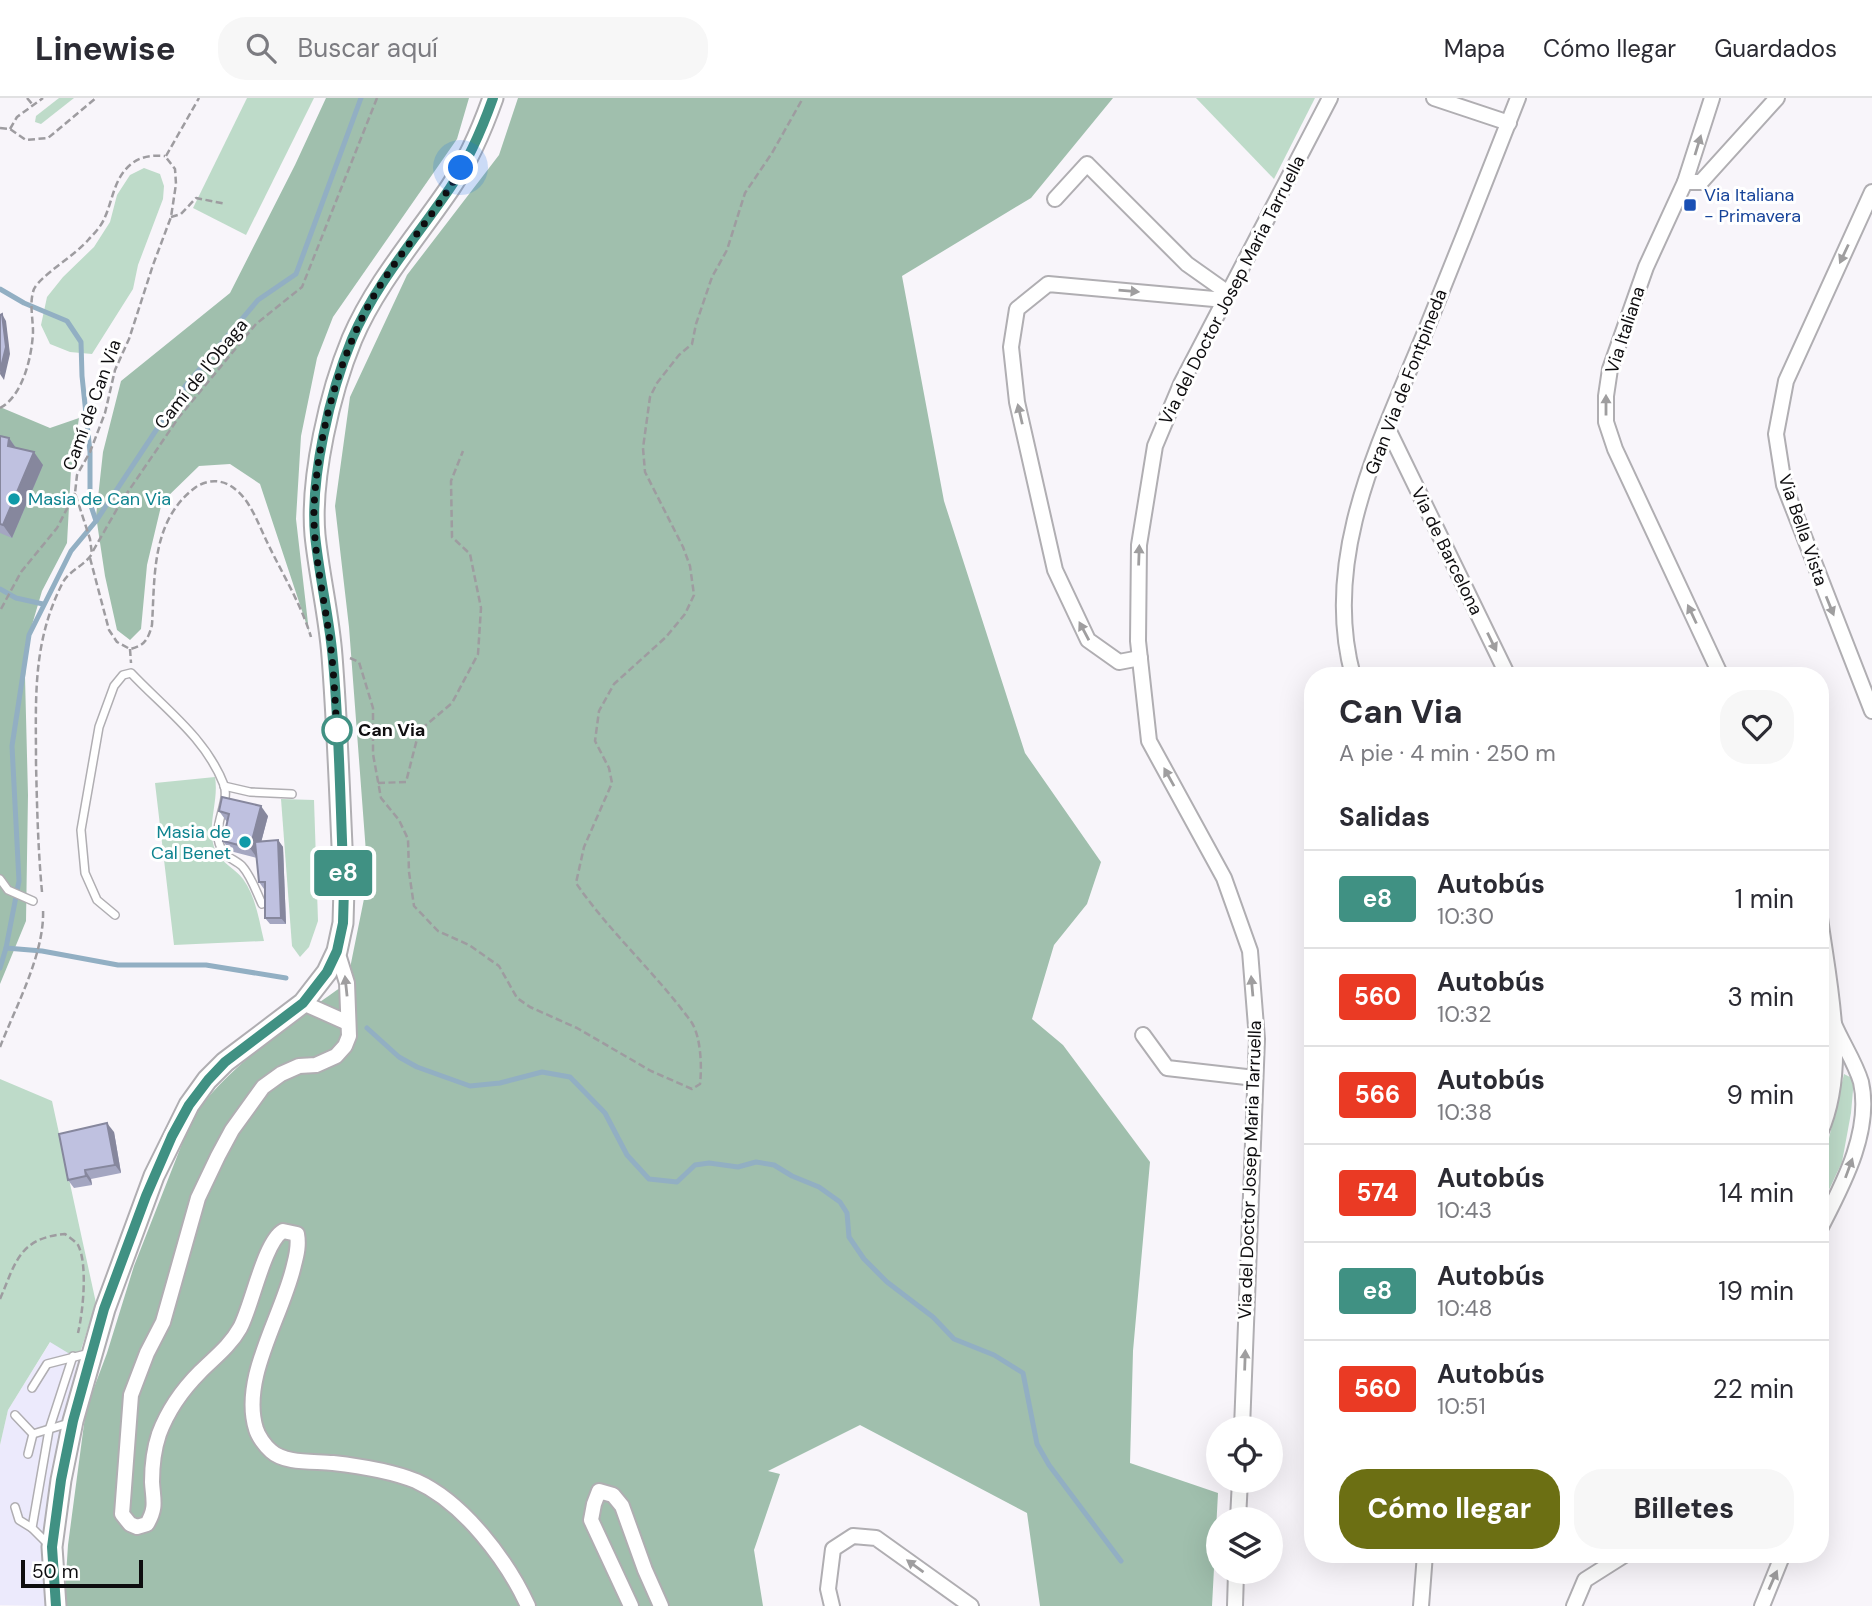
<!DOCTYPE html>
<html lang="es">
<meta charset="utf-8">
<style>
body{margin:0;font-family:"DM Sans",sans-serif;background:#f7f7f7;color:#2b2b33;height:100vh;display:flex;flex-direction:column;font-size:26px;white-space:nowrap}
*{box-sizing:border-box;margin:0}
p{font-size:23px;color:#7c7c81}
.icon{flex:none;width:38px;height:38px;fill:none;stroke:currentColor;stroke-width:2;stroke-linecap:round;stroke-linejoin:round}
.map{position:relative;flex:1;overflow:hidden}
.details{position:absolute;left:1304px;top:569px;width:525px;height:896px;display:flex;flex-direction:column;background:#fff;border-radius:28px;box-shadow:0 7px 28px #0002}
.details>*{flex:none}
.badge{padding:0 14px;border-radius:5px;font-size:24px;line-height:46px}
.tools{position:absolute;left:1206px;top:1318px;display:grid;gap:14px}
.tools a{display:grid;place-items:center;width:77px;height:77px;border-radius:50%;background:#fff;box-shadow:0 7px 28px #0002;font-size:35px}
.scale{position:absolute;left:21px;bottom:18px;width:122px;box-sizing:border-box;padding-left:7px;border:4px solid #0e0d0f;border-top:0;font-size:19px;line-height:24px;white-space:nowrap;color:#0e0d0f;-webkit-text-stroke:5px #fff;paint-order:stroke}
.you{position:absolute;width:35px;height:35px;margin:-18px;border:5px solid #fff;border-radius:50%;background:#1a73e8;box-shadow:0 0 0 10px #1a73e833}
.map>.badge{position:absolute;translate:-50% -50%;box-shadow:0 0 0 4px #fff}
h2{padding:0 35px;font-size:26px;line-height:63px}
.round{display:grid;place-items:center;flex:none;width:74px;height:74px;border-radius:28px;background:#f7f7f7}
.summary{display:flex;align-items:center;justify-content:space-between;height:119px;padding:0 35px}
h1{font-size:33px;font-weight:700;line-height:52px}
.action{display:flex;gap:14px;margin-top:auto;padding:14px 35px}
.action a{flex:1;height:80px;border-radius:28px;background:#6c6f13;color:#fff;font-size:28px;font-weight:700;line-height:80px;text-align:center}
.action a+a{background:#f7f7f7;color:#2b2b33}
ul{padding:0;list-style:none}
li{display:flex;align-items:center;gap:21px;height:98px;padding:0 35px;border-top:2px solid #e1e1e2}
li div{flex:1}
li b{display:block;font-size:26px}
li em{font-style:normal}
li .badge{min-width:77px;font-weight:700;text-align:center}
header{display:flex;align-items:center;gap:42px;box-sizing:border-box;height:98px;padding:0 35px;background:#fff;border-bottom:2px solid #e1e1e2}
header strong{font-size:33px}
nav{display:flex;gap:38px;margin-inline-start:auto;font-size:24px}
.search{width:490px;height:63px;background:#f7f7f7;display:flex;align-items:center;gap:18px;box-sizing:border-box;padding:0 24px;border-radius:28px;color:#7c7c81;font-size:26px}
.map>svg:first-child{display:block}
.industrial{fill:#eceafc}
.green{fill:#bedbc9}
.forest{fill:#a0bfad}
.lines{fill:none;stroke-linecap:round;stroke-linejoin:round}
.stream{stroke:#92afc3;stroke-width:5}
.service-casing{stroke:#b0aeb2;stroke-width:10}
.minor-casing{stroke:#b0aeb2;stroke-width:18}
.secondary-casing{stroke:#b0aeb2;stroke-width:23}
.path{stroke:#9e9ca0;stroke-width:2.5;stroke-dasharray:7 3.5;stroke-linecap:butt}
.service{stroke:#fff;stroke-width:7}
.minor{stroke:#fff;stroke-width:14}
.secondary{stroke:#fff;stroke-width:19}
.wall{fill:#a4a6c1}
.shaded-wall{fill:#86879d}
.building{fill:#bfc1e0;stroke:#86879d;stroke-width:2}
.oneway{fill:#9f9e9f}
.line-casing{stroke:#fff;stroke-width:16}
.line{stroke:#409183;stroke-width:10}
.walk{stroke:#0e0d0f;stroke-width:7;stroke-dasharray:0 12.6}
.transit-dot{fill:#1a4fb4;stroke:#fff;stroke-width:2.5}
.culture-dot{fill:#0f9aa8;stroke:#fff;stroke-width:2.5}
.stop-dot{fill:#fff;stroke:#409183;stroke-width:3.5}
.labels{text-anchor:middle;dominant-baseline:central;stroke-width:6;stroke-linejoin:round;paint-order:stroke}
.transit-label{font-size:18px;fill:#164399;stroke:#fff;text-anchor:start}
.street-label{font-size:18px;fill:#0e0d0f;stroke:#fff}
.culture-label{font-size:18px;fill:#0d838f;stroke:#fff;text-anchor:start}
.stop-label{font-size:18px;font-weight:bold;fill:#0e0d0f;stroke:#fff;text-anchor:start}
</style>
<header>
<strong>Linewise</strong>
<div class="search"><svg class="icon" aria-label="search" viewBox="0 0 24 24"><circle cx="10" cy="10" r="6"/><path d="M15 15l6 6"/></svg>Buscar aquí</div>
<nav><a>Mapa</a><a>Cómo llegar</a><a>Guardados</a></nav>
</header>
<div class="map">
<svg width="1872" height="1508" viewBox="0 0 1872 1508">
<rect width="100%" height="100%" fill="#f8f5fa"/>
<path class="industrial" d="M51,1243L78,1261L48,1396L43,1450L45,1508L0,1507V1347L8,1312Z"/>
<g class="green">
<path d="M59,0H74L41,26L35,24L36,18Z"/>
<path d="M247,0H314L246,137L193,110Z"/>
<path d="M1196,0H1315L1274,81Z"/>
<path d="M144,70L160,76L164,88L163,101L138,167L133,191L92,256L70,254L50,246L41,227L47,199L63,179L94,149L110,124L117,97L130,77Z"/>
<path d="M215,679C219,703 207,725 214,749C219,764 235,770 243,781C256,799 259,822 264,843L174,847L155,685Z"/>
<path d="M281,701L314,702L318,823L309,849L300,859L292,848Z"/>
<path d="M1844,976L1854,981L1851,1015L1842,1064L1820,1111V1057L1829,1040Z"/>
<path d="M0,981L52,1003L96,1205L78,1261L50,1244L8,1312L0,1347Z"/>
</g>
<g class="forest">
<path d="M326,0H469L457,41L333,219L317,260L301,338L296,421L309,534L260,386L230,366L199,368L162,404L147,467L141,531L130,542L117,532L105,478L96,418L103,354L121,283L230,195L295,67Z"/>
<path d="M518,0H1113L1031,100L902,178L944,403L1025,655L1101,764L1087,806L1054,847L1032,921L1063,947L1150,1064L1133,1253L1130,1365L1218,1395L1212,1508H1040L1027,1415L860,1327L768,1373L780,1376L754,1452L763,1508H64L68,1447L86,1311L107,1255L134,1168L189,1028C212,979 301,917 347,885L368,781L349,529L335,408L350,299L407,177L499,57Z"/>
<path d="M0,309L50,330L79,320L71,372L67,445L42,493L29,537L25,579L28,697L26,823L0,886Z"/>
</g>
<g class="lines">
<g class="stream">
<path d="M0,191L24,205L67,223L81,244L82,278L90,354V405L96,423"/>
<path d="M0,491L16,500L43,506"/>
<path d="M6,850L42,853L118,867H206L286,880"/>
<path d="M0,870L6,850L19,783L12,648L29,537L71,453L96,423L186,287L258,202L296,176L361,0"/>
<path d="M367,930L399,959L417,969L470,988L500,985L542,974L570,979L605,1015L627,1057L649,1081L677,1084L695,1067L709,1065L738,1069L756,1064L774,1067L792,1078L819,1089L840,1104L847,1115L849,1139L864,1161L887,1184L933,1219L954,1241L994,1257L1023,1275L1037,1346L1049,1367L1121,1463"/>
</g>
<defs>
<g id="service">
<path d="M224,688L250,694L292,696"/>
<path d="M0,781L8,792L33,803"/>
<path d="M115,817L97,802L85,775L81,732L99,629L114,588L123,577L131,575C164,610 206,640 224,687C231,707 207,732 224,755C228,760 237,763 242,768C251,778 256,793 262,806"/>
<path d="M32,1290L47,1266L90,1255"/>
<path d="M15,1317L33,1336L28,1356"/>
<path d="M33,1336L69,1325"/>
<path d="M15,1409L19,1422L32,1430"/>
<path d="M49,1447L32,1430L49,1332L73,1258"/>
</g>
<g id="minor">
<path d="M1434,0L1509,25"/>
<path d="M1712,0L1685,84L1646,169L1610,271L1606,298V324L1615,351L1721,578"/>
<path d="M1685,84H1701L1777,0"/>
<path d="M1872,94L1786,283L1776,336L1784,387L1872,613"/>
<path d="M1055,101L1087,66L1187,166L1228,195"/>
<path d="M1387,329L1508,578"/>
<path d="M1140,560L1119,564L1088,542L1055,472L1017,304L1011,249L1017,211L1048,186L1225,202"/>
<path d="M1353,578C1320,458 1382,340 1426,232C1457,155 1488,77 1518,0"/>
<path d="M1820,820C1829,888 1849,969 1820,1035"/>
<path d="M337,853L347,885L349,938L345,948L336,958L316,967L299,968L281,976L263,989L232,1032L218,1058L198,1100L163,1224L147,1255L131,1297L122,1416L130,1426L137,1429L147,1426C157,1409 153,1402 152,1384C152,1369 154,1351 159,1336C168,1312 182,1292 200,1274C214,1260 230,1248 240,1230C252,1208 264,1144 283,1133L297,1136C299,1147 297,1156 294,1167C283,1217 240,1280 256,1331C258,1338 265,1348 271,1353C285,1366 314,1363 333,1365C360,1368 391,1373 416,1383C463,1404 507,1462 528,1508"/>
<path d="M303,905L348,925"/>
<path d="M1143,937L1167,970L1255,980"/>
<path d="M1820,1131C1842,1088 1872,1034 1861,984C1855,964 1842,945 1834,926"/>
<path d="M1242,1330L1257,941L1250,853L1224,780L1149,643L1138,543L1139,447L1155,348L1181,286L1330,0"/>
<path d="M1238,1421L1240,1382"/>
<path d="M631,1508L591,1422L594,1406L599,1393L613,1397L622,1408L645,1472L661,1508"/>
<path d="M832,1508L828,1491L833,1451L853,1438L876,1440L971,1508"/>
<path d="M1235,1508L1236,1474"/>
<path d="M1421,1508L1425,1456"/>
<path d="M1574,1508L1585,1482L1626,1456"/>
<path d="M1762,1508L1783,1456"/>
</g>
<path id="secondary" d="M56,1508L52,1449L61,1382L73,1323L105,1211L154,1078L189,1007L207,982L225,964L303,905L327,874L337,853L343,825L344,790C340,712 338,635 332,558C329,517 319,477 315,437C310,380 330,294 352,241C376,185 416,140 450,90C468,63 482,31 493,0"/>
</defs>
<use href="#service" class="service-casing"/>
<use href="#minor" class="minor-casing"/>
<use href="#secondary" class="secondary-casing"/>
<g class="path">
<path d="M27,0L33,7"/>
<path d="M0,30L10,31L26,42L48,40L96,0"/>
<path d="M10,31L17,19L43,0"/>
<path d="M166,58L199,0"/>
<path d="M171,119L181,116L196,100L226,106"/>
<path d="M0,310C23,298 32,258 33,234C33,220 29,204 34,191C41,177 76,157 89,141C95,135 102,127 105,119C113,101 114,81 130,67C140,58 153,57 165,58"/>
<path d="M93,453L121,404L179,319L256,226L302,189L377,0"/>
<path d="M90,460L109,532L117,544L130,551C144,548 148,542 152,527C155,478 151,422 196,389C208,381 223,381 235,391C251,403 259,428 268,446C283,477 301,506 311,539"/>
<path d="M1,511L21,474L57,430L75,395"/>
<path d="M130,551L131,565"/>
<path d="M350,560L359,564L373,610V656L381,700L399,722L408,741L409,774L414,808L438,833L469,847L499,868L517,900L530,909L577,930L651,973L692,991L700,986C702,969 701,940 692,925C657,876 610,835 576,785L584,749L612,685L609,670L595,643L599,613L614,586L666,539L685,516L694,497L690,468L683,449L645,374L643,350L650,299L657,285L679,257L692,246L696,226L712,179L727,152L745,95L772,55L803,0"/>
<path d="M378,685L406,684L419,633L452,605L478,556L481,510L470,456L452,439L451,383L463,353"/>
<path d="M42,794C38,751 37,709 36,665C36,601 32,546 62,486C68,473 84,468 92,456L90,441L75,395L77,377L90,354L105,315L115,272L129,241L153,167L171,119L176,86L175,71L165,58"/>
<path d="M0,949C16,908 45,855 43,811"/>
<path d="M0,1201C16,1164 19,1140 65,1136C69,1139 75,1143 78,1147C88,1166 83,1214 78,1235"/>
</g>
<use href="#service" class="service"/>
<use href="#minor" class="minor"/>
<use href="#secondary" class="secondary"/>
</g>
<g class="wall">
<path d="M0,338L9,340L16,350L43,367L12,440L0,435Z"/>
<path d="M219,713L268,718L261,744L278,742L283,749L286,826H270L265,820V791H264L259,784L257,760L230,753L223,743L227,724Z"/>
<path d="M114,1034L121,1075L91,1081L92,1087L74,1090L68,1082Z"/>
</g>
<g class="shaded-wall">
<path d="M2,216L6,223L10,256L4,282L0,276Z"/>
<path d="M9,340L18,353L8,348Z"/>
<path d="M34,354L43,367L12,440L3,427Z"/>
<path d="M261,708L268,718L257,760L250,750Z"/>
<path d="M278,742L283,749L286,826L281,820Z"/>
<path d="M107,1025L114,1034L121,1075L115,1067Z"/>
<path d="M85,1072L91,1081L92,1087L86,1078Z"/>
</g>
<g class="building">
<path d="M2,216L6,249L0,273V217Z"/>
<path d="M0,338L9,340L8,348L34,354L3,427L0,426Z"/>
<path d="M222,699L261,708L250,750L223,743L229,716L219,713Z"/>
<path d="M278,742L281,820H265V784H259L255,744Z"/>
<path d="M107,1025L115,1067L85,1072L86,1078L68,1082L59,1036Z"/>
</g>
<defs><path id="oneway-solid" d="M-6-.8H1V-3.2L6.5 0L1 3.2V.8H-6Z" transform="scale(1.75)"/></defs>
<g class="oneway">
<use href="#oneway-solid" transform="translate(1698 47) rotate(-73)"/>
<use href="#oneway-solid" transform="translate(1844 156) rotate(115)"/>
<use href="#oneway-solid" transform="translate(1129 193) rotate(5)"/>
<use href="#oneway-solid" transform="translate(1606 307) rotate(-90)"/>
<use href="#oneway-solid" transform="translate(1020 316) rotate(-103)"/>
<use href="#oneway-solid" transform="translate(1139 457) rotate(-88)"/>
<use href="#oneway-solid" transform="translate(1830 508) rotate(68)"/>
<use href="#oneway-solid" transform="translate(1692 516) rotate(-115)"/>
<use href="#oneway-solid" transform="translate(1084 533) rotate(-118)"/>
<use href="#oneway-solid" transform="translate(1492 544) rotate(64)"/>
<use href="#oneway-solid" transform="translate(1169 679) rotate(-119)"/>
<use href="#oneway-solid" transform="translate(346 888) rotate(-96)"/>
<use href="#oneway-solid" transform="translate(1252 888) rotate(-95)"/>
<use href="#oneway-solid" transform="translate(1849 1070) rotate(-70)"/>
<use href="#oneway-solid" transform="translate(1245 1262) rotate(-88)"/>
<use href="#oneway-solid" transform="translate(915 1468) rotate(-144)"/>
<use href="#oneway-solid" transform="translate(1773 1482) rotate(-66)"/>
</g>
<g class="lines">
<defs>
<path id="line" d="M56,1508L52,1449L61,1382L73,1323L104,1211L146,1098L172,1038L189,1007L208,982L225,964L303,905L327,874L337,853L343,825L344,790C340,711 340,631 332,552C328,514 319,476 315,437C310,380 330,294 352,241C376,185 416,140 450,90C468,63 482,31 493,0"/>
</defs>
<use href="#line" class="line-casing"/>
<use href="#line" class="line"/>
<path class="walk" d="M337,632V636C335,603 334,569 329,536C323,495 313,451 314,410C317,344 335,274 364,216C390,163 433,122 461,70"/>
</g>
<rect class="transit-dot" x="1683" y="100" width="14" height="14" rx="3.5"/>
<g class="culture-dot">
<circle cx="14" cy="401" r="7"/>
<circle cx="245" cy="744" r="7"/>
</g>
<circle class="stop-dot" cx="337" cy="632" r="14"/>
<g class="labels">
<g class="transit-label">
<text x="1704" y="97">Via Italiana<tspan x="1704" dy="21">- Primavera</tspan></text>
</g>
<g class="street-label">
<text transform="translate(1232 192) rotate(-63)">Via del Doctor Josep Maria Tarruella</text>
<text transform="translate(1625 232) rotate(-72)">Via Italiana</text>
<text transform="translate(201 276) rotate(-51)">Camí de l'Obaga</text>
<text transform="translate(1406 284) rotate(-69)">Gran Via de Fontpineda</text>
<text transform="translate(92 307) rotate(-70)">Camí de Can Via</text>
<text transform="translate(1803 432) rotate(71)">Via Bella Vista</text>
<text transform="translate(1447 453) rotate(64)">Via de Barcelona</text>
<text transform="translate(1250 1072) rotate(-88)">Via del Doctor Josep Maria Tarruella</text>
</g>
<g class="culture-label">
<text x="28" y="401">Masia de Can Via</text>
<text x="231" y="734" text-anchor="end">Masia de<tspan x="231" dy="21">Cal Benet</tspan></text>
</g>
<g class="stop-label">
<text x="358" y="632">Can Via</text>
</g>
</g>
</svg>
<div class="tools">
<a><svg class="icon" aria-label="locate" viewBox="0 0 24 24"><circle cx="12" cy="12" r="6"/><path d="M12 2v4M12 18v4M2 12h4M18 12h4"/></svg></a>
<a><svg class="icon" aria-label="layers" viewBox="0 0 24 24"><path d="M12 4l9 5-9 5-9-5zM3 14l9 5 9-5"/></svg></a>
</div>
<div class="scale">50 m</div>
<div class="you" style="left:461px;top:70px"></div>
<b class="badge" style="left:343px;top:775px;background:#409183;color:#fff">e8</b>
<section class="details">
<div class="summary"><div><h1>Can Via</h1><p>A pie · 4 min · 250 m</p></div><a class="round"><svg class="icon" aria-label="heart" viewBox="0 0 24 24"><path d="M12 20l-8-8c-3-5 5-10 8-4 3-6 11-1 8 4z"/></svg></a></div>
<h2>Salidas</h2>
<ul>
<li><span class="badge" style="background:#409183;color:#fff">e8</span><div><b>Autobús</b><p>10:30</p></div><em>1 min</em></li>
<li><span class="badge" style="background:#ea3a24;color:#fff">560</span><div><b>Autobús</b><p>10:32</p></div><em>3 min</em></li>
<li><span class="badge" style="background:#ea3a24;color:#fff">566</span><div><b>Autobús</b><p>10:38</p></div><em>9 min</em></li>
<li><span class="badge" style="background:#ea3a24;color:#fff">574</span><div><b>Autobús</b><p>10:43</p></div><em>14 min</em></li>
<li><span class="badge" style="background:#409183;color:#fff">e8</span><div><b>Autobús</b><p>10:48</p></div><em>19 min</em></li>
<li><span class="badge" style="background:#ea3a24;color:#fff">560</span><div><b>Autobús</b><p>10:51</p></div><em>22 min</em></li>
</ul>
<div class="action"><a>Cómo llegar</a><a>Billetes</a></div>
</section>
</div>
